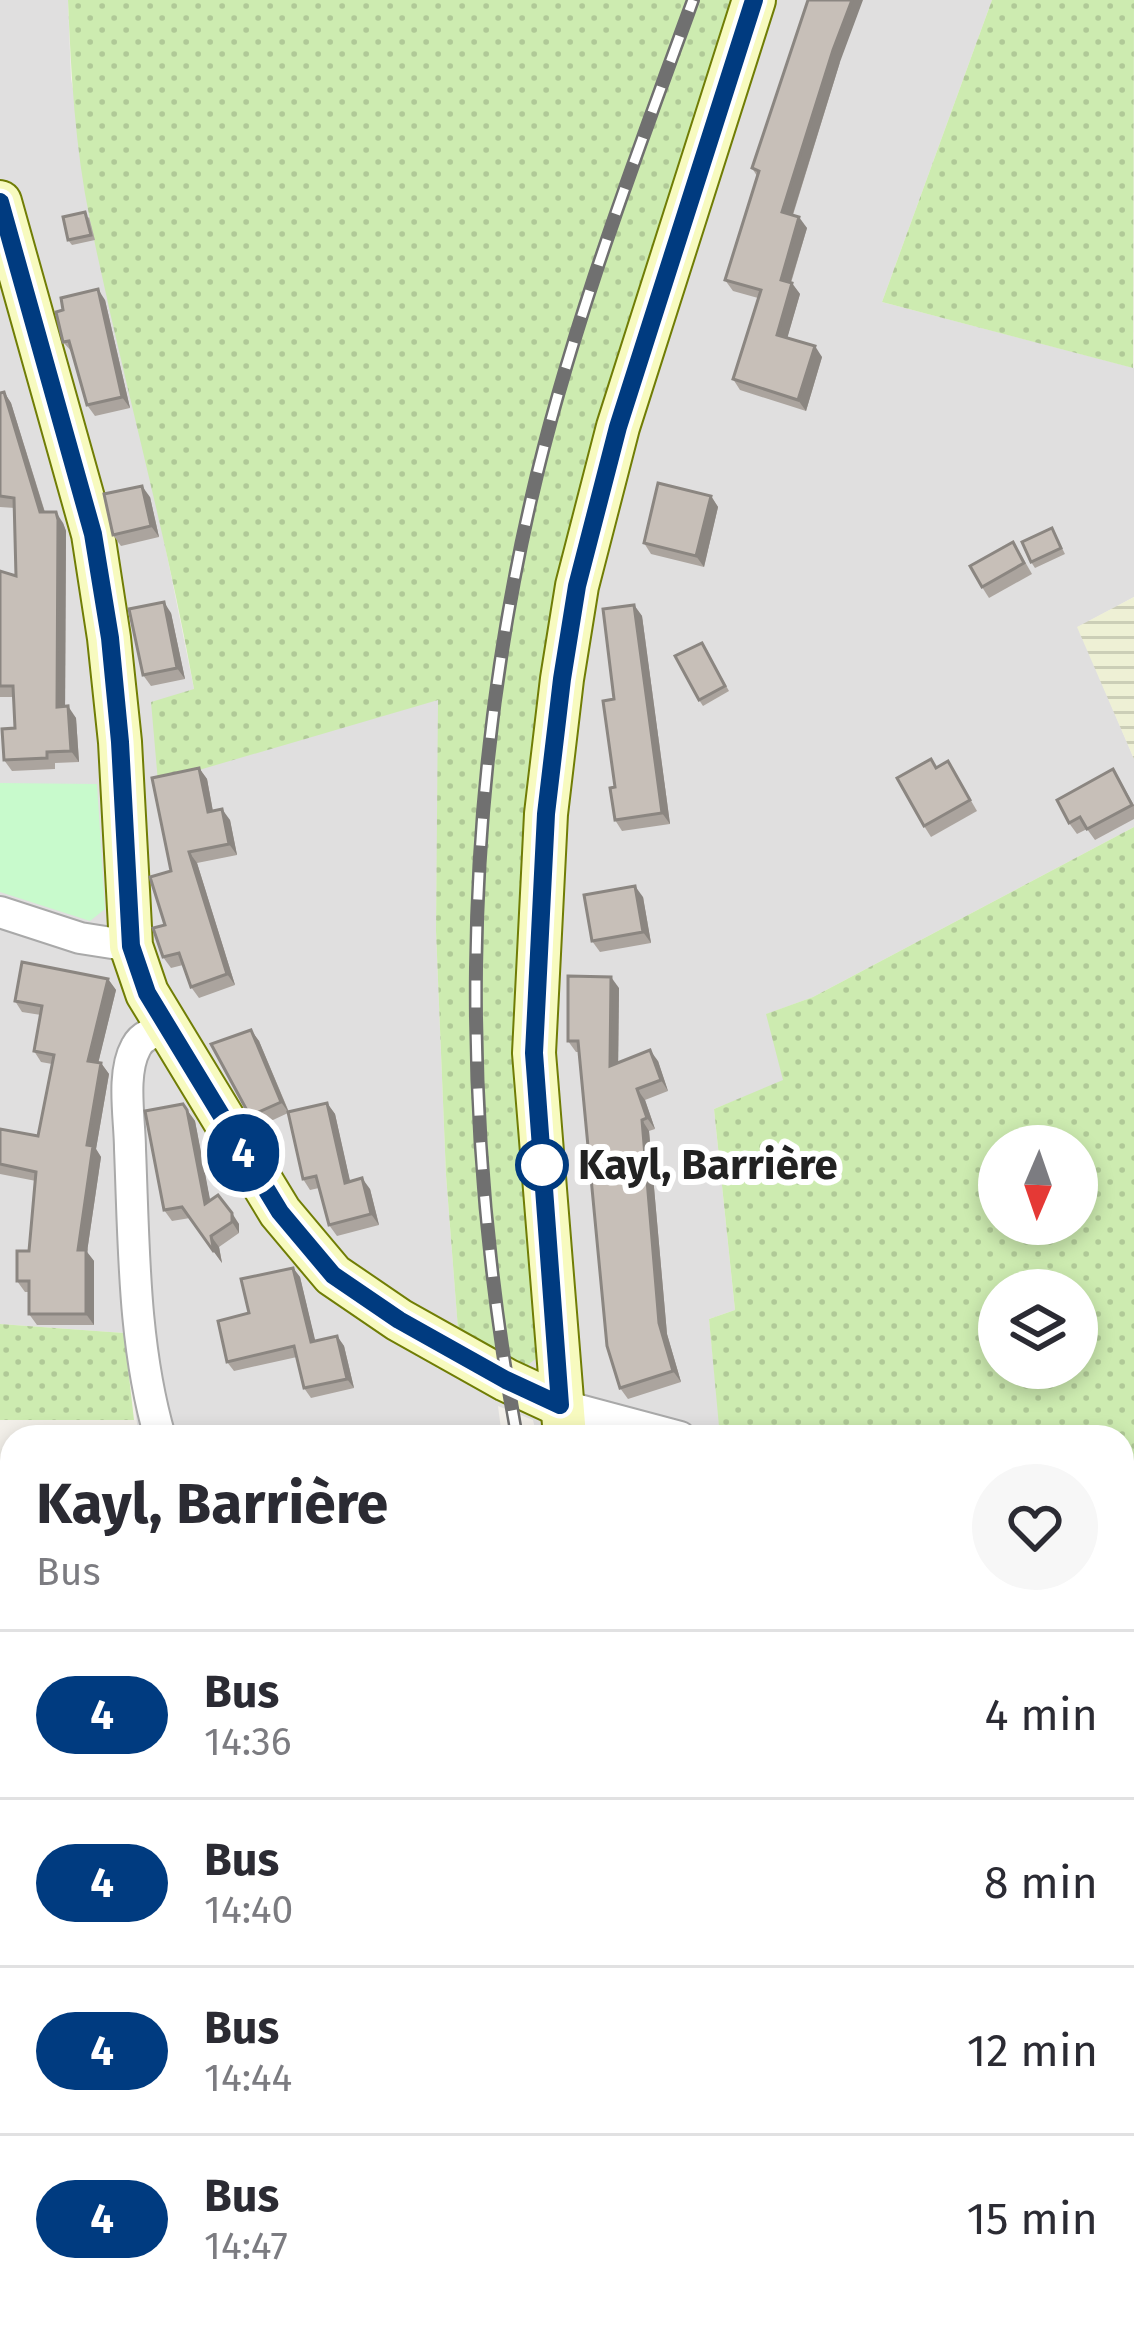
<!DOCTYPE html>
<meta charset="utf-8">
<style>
body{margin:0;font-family:"Fira Sans",sans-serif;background:#f7f7f7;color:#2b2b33;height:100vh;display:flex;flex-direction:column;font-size:45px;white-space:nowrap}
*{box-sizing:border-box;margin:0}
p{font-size:39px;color:#7c7c81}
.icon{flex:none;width:66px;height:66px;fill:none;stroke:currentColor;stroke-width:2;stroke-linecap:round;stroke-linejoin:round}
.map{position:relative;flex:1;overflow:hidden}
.sheet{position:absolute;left:0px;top:1425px;width:1134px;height:900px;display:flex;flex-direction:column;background:#fff;border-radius:36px 36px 0 0;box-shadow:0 6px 18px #0003}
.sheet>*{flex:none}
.badge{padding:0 24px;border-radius:39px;font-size:42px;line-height:78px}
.needle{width:78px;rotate:182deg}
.controls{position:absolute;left:978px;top:1125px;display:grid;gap:24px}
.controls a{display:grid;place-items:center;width:120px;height:120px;border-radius:50%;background:#fff;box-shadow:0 6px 18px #0003;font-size:60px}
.map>.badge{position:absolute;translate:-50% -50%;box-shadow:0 0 0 6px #fff}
.round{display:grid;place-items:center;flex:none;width:126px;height:126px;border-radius:63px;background:#f7f7f7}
.head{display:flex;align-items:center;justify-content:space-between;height:204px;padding:0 36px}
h1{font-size:57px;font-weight:700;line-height:90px}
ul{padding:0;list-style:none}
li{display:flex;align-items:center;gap:36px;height:168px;padding:0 36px;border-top:3px solid #e1e1e2}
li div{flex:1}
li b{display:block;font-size:45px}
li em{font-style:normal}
li .badge{min-width:132px;font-weight:700;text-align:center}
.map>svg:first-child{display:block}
.residential{fill:#e0dfdf}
.farmland{fill:url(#farmland-rules)}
.grass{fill:url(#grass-dots);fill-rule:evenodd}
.forest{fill:url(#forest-crowns)}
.park{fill:#c8facc}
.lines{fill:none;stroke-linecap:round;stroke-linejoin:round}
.stream{stroke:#aad3df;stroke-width:9}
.street-casing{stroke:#a9a9a9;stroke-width:34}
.secondary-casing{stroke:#707d05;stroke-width:46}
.path{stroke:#fa8072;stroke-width:6;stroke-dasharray:6 6;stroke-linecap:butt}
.street{stroke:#fff;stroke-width:30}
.secondary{stroke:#f7fabf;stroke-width:42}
.rail-casing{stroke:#707070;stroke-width:14}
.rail{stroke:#fff;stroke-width:9;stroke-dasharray:27;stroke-linecap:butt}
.wall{fill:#aba49e}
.shaded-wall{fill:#8b8681}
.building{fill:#c7bfb8;stroke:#8b8681;stroke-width:3}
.line-casing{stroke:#fff;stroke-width:27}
.line{stroke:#003b80;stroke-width:18}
.stop-dot{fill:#fff;stroke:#003b80;stroke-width:6}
.labels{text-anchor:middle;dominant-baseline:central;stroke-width:12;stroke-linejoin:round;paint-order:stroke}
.stop-label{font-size:42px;font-weight:bold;fill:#222;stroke:#fff;text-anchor:start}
</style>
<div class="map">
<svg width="1134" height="2325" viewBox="0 0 1134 2325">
<defs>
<pattern id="farmland-rules" width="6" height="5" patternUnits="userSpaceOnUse" patternTransform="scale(3)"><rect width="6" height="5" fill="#eef0d5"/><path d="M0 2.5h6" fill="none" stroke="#ccceb7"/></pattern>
<pattern id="grass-dots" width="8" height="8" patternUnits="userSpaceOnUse" patternTransform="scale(3)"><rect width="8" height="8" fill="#cdebb0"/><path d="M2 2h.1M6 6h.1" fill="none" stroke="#b0c997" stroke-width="1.8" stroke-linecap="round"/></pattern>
<pattern id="forest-crowns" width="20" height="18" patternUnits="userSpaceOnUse" patternTransform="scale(3)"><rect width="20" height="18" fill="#add19e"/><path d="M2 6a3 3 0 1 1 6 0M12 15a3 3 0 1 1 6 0" fill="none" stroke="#95b388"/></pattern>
</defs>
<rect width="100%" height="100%" fill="#f2efe9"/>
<g class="residential">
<path d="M0,0H68L71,79L194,689L159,781L439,699L436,931L446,1175L458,1328L533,813L743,0H992L882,302L1134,368V597L1078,627L1134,759V827L813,997L767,1014L784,1081L714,1109L735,1310L709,1319L721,1436L537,1437L533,1420L498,1406L502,1437H139L124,1333L0,1324Z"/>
<rect x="707" y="2313" width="366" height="12"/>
</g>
<path class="farmland" d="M1134,597V759L1077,627Z"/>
<g class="grass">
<path d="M68,0H743L576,541L538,1357L524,1368L489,1352L458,1329L446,1175L436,931L438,700L158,782L151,702L194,689C166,531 122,377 90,220C75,148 71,73 68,0Z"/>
<path d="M992,0H1134L1133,368L882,302Z"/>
<path d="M1134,827V2159L1122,2160V1437H720L709,1319L735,1310L714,1109L783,1080L766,1014L813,997ZM999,1146H1077V1224H999ZM999,1290H1077V1368H999Z"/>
<path d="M0,1324L124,1333L134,1420H0Z"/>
<path d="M0,1655H12V2313H644L645,2325H0Z"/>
</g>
<path class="forest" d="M1134,2159V2325H1073V2313H1122V2160Z"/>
<path class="park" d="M0,783L97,784L105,909L90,921L0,892Z"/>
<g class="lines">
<g class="stream">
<path d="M1122,2145L1134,2147"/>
<path d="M0,2163L12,2162"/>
</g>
<defs>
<g id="street">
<path d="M0,912L80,938L131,946"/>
<path d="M560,1405L680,1437"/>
<path d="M160,1437C133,1344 134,1245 130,1149C130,1120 121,1074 136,1047C142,1035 154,1032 167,1030"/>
<path d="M1122,1553L1134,1556"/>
</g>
<g id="secondary">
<path d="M0,202L93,534L109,638L120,742L131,946L147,993L280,1212L333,1275L399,1320L506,1380L560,1405"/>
<path d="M565,1437L534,1053L546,814L562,679L577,586L618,427L754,0"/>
<path d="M707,2313V2325"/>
</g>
</defs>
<use href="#street" class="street-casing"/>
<use href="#secondary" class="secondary-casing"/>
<path class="path" d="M579,2313L583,2325"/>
<use href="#street" class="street"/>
<use href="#secondary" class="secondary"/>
<defs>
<g id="rail">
<path d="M517,1437C460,1126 460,809 531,500C570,329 633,165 693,0"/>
<path d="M658,2313L660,2325"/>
</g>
</defs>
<use href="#rail" class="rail-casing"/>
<use href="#rail" class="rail"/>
</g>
<g class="wall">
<path d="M840,62L793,215L807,228L791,283L800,294L787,338L822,357L806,411L740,390L733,379L758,298L733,291L725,280L757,176L752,168Z"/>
<path d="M89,217L95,240L72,245L68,240Z"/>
<path d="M105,300L130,408L95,416L87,405L72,352L63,342V310Z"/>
<path d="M4,392L11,403L45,512L63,523L66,531L65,707L76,718L79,762L55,763V769L12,771L4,760L15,728L14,697H0V571L16,576L15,508L0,507V393Z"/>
<path d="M711,496L718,507L704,567L651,554L644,543Z"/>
<path d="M150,497L159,537L121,546L113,535Z"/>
<path d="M1055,534L1065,554L1035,568L1031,562Z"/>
<path d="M1020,553L1032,574L989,598L982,587Z"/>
<path d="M634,605L642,616L670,824L622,831L615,820L614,699Z"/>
<path d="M171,613L185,679L151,686L143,675Z"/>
<path d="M702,643L729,691L703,706L699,700Z"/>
<path d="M948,761L977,811L931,837L924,826L937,767Z"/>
<path d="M199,768L207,779L213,811L230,820L237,855L197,863L235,985L199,998L191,987L183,965L171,968L163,957L171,871Z"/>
<path d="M1113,769L1134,805V819L1095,840L1087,829L1077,834L1069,823Z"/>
<path d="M643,897L651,943L600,952L592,941Z"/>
<path d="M108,979L116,990L98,1063H101L109,1074L96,1149L101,1157L87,1252L94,1261V1325H37L29,1314V1292H25L17,1281L29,1251L36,1181L0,1174V1129L38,1136L52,1064L41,1062L34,1051L41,1015L22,1012L15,1001Z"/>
<path d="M619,988L618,1063L658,1061L668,1091L645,1100L655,1129L649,1131L667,1334L681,1382L628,1399L620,1388L579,1052H576L568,1041Z"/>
<path d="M251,1030L259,1041L289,1112L327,1103L335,1114L350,1182L370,1189L379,1225L337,1236L329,1225L319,1188L310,1190L303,1179L288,1113L258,1127L250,1116Z"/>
<path d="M183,1104L195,1121L210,1201L239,1224V1233L219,1247L222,1263L190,1218L172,1221L164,1210Z"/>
<path d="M293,1268L300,1277L315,1341L337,1336L344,1346L354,1388L311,1398L304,1388L297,1357L234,1371L227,1362L249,1313Z"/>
</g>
<g class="shaded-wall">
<path d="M852,0H863L840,62L790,223L782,212L833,50Z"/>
<path d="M799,217L807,228L788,291L781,280Z"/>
<path d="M792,283L800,294L785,346L777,335Z"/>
<path d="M98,289L105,300L130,408L122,397Z"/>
<path d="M815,346L822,357L806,411L798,400Z"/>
<path d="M4,392L11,403L48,523L40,512Z"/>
<path d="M142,486L150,497L159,537L151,526Z"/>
<path d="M711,496L718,507L704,567L696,556Z"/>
<path d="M56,512L63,523L66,531L65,718L57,707Z"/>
<path d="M164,602L171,613L185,679L177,668Z"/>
<path d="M634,605L642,616L670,824L662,813Z"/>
<path d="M68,706L76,718L79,762L71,751Z"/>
<path d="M199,768L207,779L215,823L208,812Z"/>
<path d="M222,809L230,820L237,855L229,844Z"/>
<path d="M189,852L197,863L235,985L227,974Z"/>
<path d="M635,886L643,897L651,943L643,932Z"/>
<path d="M611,977L619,988L618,1077L610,1066Z"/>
<path d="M108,979L116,990L96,1072L88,1061Z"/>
<path d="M251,1030L259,1041L289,1113L281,1102Z"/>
<path d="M650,1050L658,1061L668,1091L661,1080Z"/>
<path d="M101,1063L109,1074L96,1149L101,1157L87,1252L94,1261V1325L86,1314L78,1250L87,1145Z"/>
<path d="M637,1089L645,1100L655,1129L647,1118Z"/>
<path d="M327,1103L335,1114L353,1194L345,1183Z"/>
<path d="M187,1110L195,1121L213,1215L205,1204Z"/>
<path d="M642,1120L649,1131L667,1334L681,1382L673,1371L659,1323Z"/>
<path d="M362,1178L370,1189L379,1225L371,1214Z"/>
<path d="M232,1213L239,1224V1233L232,1222Z"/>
<path d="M211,1236L219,1247L222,1263L214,1252Z"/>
<path d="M293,1268L300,1277L318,1352L311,1342Z"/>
<path d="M337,1336L344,1346L354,1388L347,1379Z"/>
<path d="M781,2313H788L789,2325H782Z"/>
</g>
<g class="building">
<path d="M808,0H852L833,50L782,212L799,217L781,280L792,283L777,335L815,346L798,400L733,379L761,290L725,280L759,171L752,168Z"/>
<path d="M85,212L91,235L68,240L63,217Z"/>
<path d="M98,289L122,397L87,405L69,341L63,342L56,312L63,310L61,298Z"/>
<path d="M4,392L40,512H56L58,520L57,707L68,706L71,751L47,752V758L4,760L2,729L15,728L13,686H0V571L16,576L14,498L0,496V393Z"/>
<path d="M658,483L711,496L696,556L644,543Z"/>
<path d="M142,486L151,526L113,535L104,494Z"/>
<path d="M1052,528L1061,548L1031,562L1022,542Z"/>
<path d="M1013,542L1024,563L982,587L970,566Z"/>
<path d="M164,602L177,668L143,675L129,609Z"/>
<path d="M634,605L662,813L615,820L610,788L615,787L603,701L614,699L603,609Z"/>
<path d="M702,643L725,686L699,700L675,656Z"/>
<path d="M931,759L936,768L948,761L970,800L924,826L897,778Z"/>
<path d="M199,768L208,812L222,809L229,844L189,852L227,974L191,987L179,953L163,957L153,928L165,925L150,877L171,871L152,778Z"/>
<path d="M1113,769L1132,805L1087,829L1080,817L1069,823L1057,800Z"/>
<path d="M635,886L643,932L592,941L584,895Z"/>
<path d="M22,962L108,979L88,1061L101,1063L87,1145L93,1146L78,1250H86V1314H29V1281H17V1251H29L36,1172L0,1164V1129L38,1136L54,1055L34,1051L42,1006L15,1001Z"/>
<path d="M568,976L611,977L610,1066L650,1050L661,1080L637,1089L647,1118L642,1120L659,1323L673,1371L620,1388L607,1346L578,1041H568Z"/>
<path d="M251,1030L281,1102L250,1116L211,1044Z"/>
<path d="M327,1103L345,1183L362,1178L371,1214L329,1225L316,1176L303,1179L288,1112Z"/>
<path d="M183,1104L187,1110L205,1204L218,1195L232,1213V1222L211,1236L214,1252L182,1207L164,1210L145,1111Z"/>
<path d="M293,1268L311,1342L337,1336L347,1379L304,1388L294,1346L227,1362L218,1321L249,1313L241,1279Z"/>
<path d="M738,2313H781L782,2325H739Z"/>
</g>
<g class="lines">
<defs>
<path id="line" d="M0,202L93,534L110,638L120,742L131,946L147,993L280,1212L333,1275L399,1320L506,1380L560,1405L534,1053L546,814L562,679L577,586L618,427L754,0"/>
</defs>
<use href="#line" class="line-casing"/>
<use href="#line" class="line"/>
</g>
<circle class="stop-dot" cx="542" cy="1165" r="24"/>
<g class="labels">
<g class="stop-label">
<text x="578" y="1165">Kayl, Barrière</text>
</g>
</g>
</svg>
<div class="controls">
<a><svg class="needle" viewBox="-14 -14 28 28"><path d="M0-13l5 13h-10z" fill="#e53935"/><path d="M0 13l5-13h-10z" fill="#7c7c81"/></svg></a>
<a><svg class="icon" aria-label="layers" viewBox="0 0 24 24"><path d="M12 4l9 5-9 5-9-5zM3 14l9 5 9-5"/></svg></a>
</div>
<b class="badge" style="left:243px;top:1153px;background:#003b80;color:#fff">4</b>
<section class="sheet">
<div class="head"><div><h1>Kayl, Barrière</h1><p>Bus</p></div><a class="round"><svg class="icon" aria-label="heart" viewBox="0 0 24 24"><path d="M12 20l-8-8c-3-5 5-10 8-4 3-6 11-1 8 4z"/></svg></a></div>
<ul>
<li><span class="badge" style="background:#003b80;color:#fff">4</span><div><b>Bus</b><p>14:36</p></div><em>4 min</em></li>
<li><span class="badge" style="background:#003b80;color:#fff">4</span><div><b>Bus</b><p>14:40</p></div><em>8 min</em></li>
<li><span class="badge" style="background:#003b80;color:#fff">4</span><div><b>Bus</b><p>14:44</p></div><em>12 min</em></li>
<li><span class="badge" style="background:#003b80;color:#fff">4</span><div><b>Bus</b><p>14:47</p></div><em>15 min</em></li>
</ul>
</section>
</div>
